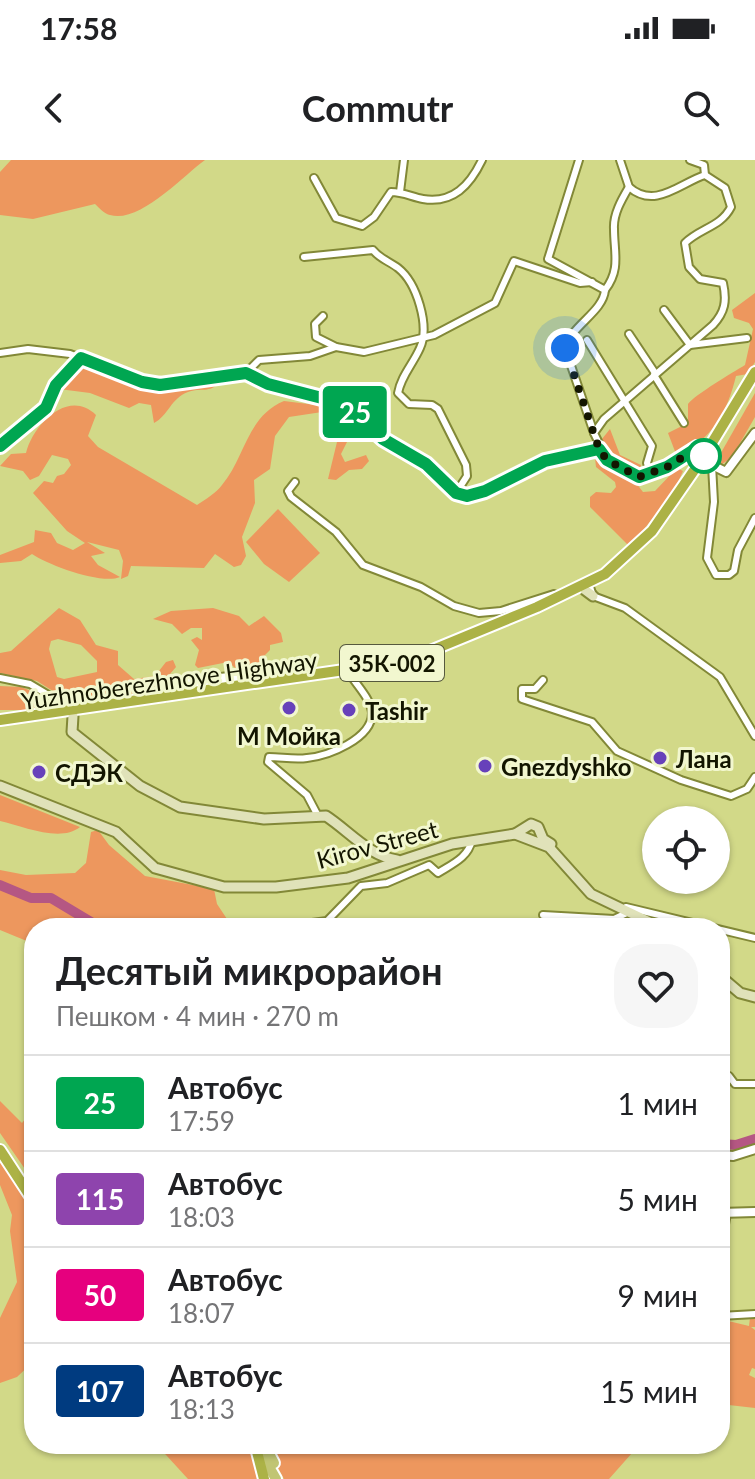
<!DOCTYPE html>
<html lang="ru">
<meta charset="utf-8">
<style>
body{margin:0;font-family:Lato,sans-serif;background:#f6f6f6;color:#202124;height:100vh;display:flex;flex-direction:column;font-size:30px;white-space:nowrap}
*{box-sizing:border-box;margin:0}
p{font-size:26px;color:#757577}
.icon{flex:none;width:44px;height:44px;fill:none;stroke:currentColor;stroke-width:2;stroke-linecap:round;stroke-linejoin:round}
.map{position:relative;flex:1;overflow:hidden}
.sheet{position:absolute;left:24px;top:758px;width:706px;height:536px;display:flex;flex-direction:column;background:#fff;border-radius:32px;box-shadow:0 2px 6px #0004}
.sheet>*{flex:none}
.badge{padding:0 16px;border-radius:6px;font-size:28px;line-height:52px}
.tools{position:absolute;left:642px;top:646px;display:grid;gap:16px}
.tools a{display:grid;place-items:center;width:88px;height:88px;border-radius:50%;background:#fff;box-shadow:0 2px 6px #0004;font-size:40px}
.you{position:absolute;width:40px;height:40px;margin:-20px;border:6px solid #fff;border-radius:50%;background:#1a73e8;box-shadow:0 0 0 12px #1a73e833}
.map>.badge{position:absolute;translate:-50% -50%;box-shadow:0 0 0 4px #fff}
.round{display:grid;place-items:center;flex:none;width:84px;height:84px;border-radius:32px;background:#f6f6f6}
.overview{display:flex;align-items:center;justify-content:space-between;height:136px;padding:0 32px}
h1{font-size:38px;font-weight:700;line-height:60px}
ul{padding:0;list-style:none}
li{display:flex;align-items:center;gap:24px;height:96px;padding:0 32px;border-top:2px solid #e0e0e0}
li div{flex:1}
li b{display:block;font-size:30px}
li em{font-style:normal}
li .badge{min-width:88px;font-weight:700;text-align:center}
.status{display:flex;justify-content:space-between;align-items:center;height:56px;padding:0 40px;background:#fff;direction:ltr}
.status svg{height:22px;fill:currentColor}
header{display:flex;justify-content:space-between;align-items:center;height:104px;padding:0 32px;background:#fff;font-size:36px;font-weight:700}
.map>svg:first-child{display:block}
.green{fill:#ed975e;fill-rule:evenodd}
.lines{fill:none;stroke-linecap:round;stroke-linejoin:round}
.river{stroke:#b55783;stroke-width:10}
.minor-casing{stroke:#828837;stroke-width:10}
.tertiary-casing{stroke:#828837;stroke-width:12}
.secondary-casing{stroke:#828837;stroke-width:13}
.primary-casing{stroke:#fff;stroke-width:14}
.trunk-casing{stroke:#fff;stroke-width:14}
.minor{stroke:#fff;stroke-width:6}
.tertiary{stroke:#fff;stroke-width:8}
.secondary{stroke:#e0e2b9;stroke-width:9}
.primary{stroke:#c1c574;stroke-width:10}
.trunk{stroke:#acb246;stroke-width:10}
.line-casing{stroke:#fff;stroke-width:18}
.line{stroke:#00a651;stroke-width:12}
.walk{stroke:#131500;stroke-width:8;stroke-dasharray:0 14.4}
.stop-dot{fill:#fff;stroke:#00a651;stroke-width:4}
.poi-dot{fill:#6741ba;stroke:#f2f7cf;stroke-width:3}
.labels{text-anchor:middle;dominant-baseline:central;stroke-width:6;stroke-linejoin:round;paint-order:stroke}
.shield{fill:#f2f7cf;stroke:#56593e;stroke-width:2}
.shield-label{font-size:22px;font-weight:bold;fill:#131500}
.street-label{font-size:24px;fill:#131500;stroke:#f2f7cf}
.poi-label{font-size:24px;font-weight:bold;fill:#131500;stroke:#f2f7cf;text-anchor:start}
</style>
<div class="status"><b>17:58</b><svg viewBox="0 0 49 12"><path d="M0 12V9h3v3zM5 12V6h3v6zM10 12V3h3v9zM15 12V0h3v12zM26 1h20v11H26zM47 4h2v5h-2z"/></svg></div>
<header><svg class="icon" aria-label="back" viewBox="0 0 24 24"><path d="M15 5l-7 7 7 7"/></svg>Commutr<svg class="icon" aria-label="search" viewBox="0 0 24 24"><circle cx="10" cy="10" r="6"/><path d="M15 15l6 6"/></svg></header>
<div class="map">
<svg width="755" height="1319" viewBox="0 0 755 1319">
<rect width="100%" height="100%" fill="#d2d988"/>
<g class="green">
<path d="M11,0H205C183,16 139,64 110,55C105,54 99,48 95,44L33,59L0,55V12Z"/>
<path d="M755,133V202L748,214L736,216C728,250 712,282 676,294L668,273L688,263V244C696,234 732,213 745,205L753,169L749,163L734,158L732,150Z"/>
<path d="M82,206L159,229L219,222C210,234 201,227 188,232C171,238 168,256 154,263L151,245L139,243L129,248L90,233L59,229L70,211Z"/>
<path d="M755,233V257L732,297L721,305L718,298Z"/>
<path d="M284,241L332,247L350,255L353,270L341,294L345,302L366,295L369,301L362,309L349,310L336,320L328,319L337,282V258L322,252L289,257L275,276L270,309L254,320L255,343L242,377L246,396L241,405L234,407L215,394L204,408L131,406L128,416L121,419L123,401L119,390L87,382L105,393L91,396L98,405L120,417C102,425 48,405 32,394L21,401L0,403V395L34,382L35,370L51,373L57,383L73,390L85,383L67,371L33,333L44,321L53,323L57,316L64,314L71,305L68,299L52,295L39,316L30,320L23,311L0,306L11,294L26,293C33,265 68,228 96,255L88,276L98,287L197,345C206,339 216,333 222,325C245,298 247,256 284,241Z"/>
<path d="M610,269L620,295L641,305L636,323L643,332L655,331L677,308L683,311L674,331L630,387L590,347V337L596,332L611,333L616,327L615,322L596,307L595,298L613,305L614,303L602,279Z"/>
<path d="M278,349L320,393L289,422L264,404L246,382Z"/>
<path d="M59,448L80,460L96,485L118,491V505L134,519L155,516L166,502L173,500L176,507L158,528L163,534L82,545L67,540L37,521L0,513V493L11,491ZM58,479L81,485L97,501V512L64,519L57,517L49,489L51,481Z"/>
<path d="M213,448L239,456L249,466L264,456L281,473L283,482L270,485V490L260,500L263,505L281,506L289,514L252,522L228,502L198,508L195,505L199,490L191,480L197,477L202,480V468H191L182,474L172,464L153,459L171,451Z"/>
<path d="M0,526L21,527L34,532L45,543V550H0Z"/>
<path d="M0,635L80,667C60,683 23,666 0,661Z"/>
<path d="M98,670L109,685L145,716L214,729L217,744L233,768H34V784L0,770V710L26,715L75,713L86,703L91,672Z"/>
<path d="M0,941L22,963L34,948V1022L0,973Z"/>
<path d="M0,1000L34,1054V1201L17,1217L0,1223V1158L17,1122L10,1071L12,1055L0,1025Z"/>
<path d="M750,1158L755,1159V1167H751L755,1170V1209L752,1208L749,1215L755,1218V1248L720,1244V1214L725,1213L720,1206V1159L749,1166Z"/>
<path d="M156,1284H250L257,1319H188Z"/>
<path d="M265,1284H610V1294L618,1284H640L609,1319H284Z"/>
</g>
<g class="lines">
<g class="river">
<path d="M0,725L31,738H51L101,768"/>
<path d="M138,768L176,763L201,768"/>
<path d="M720,984L736,985L755,979"/>
</g>
<defs>
<g id="minor">
<path d="M579,0L548,99L605,130C603,152 572,165 565,188L594,273"/>
<path d="M620,0L629,27C655,50 680,23 705,15L725,28L731,47C721,67 700,68 685,83L689,107L700,119L723,123C727,141 725,152 713,165L604,259L594,273L607,300L639,317L667,307L697,288L704,296"/>
<path d="M690,0L704,5L705,15"/>
<path d="M314,18L336,58L362,66L374,57L391,32C403,32 412,37 423,39C453,44 470,25 482,0"/>
<path d="M400,32L404,0"/>
<path d="M304,97L373,90C380,99 389,101 398,108C417,123 430,166 420,188C413,204 401,216 398,233L409,244L432,245L438,249L466,305L467,316L456,333"/>
<path d="M605,130C621,109 614,93 614,69C613,54 622,39 629,27"/>
<path d="M664,150L690,185L747,178"/>
<path d="M323,156L315,164L316,177L336,187L364,192L434,175L495,143L514,101L580,123L592,122"/>
<path d="M629,174L655,213"/>
<path d="M587,180L652,286L647,303L651,315"/>
<path d="M0,193L28,189L70,194L142,222L160,225L246,213L268,224L345,244L383,279L426,304L456,333L467,336L485,331L545,301L599,289"/>
<path d="M246,213L259,200L310,196L336,187"/>
<path d="M654,215L684,263"/>
<path d="M0,286L46,248L56,225L81,198"/>
<path d="M712,305L714,342L707,398L716,415H729L734,411L738,390L755,358"/>
<path d="M295,322L288,331L291,337L336,372L363,405L421,427L454,446L479,453L501,451L554,434"/>
<path d="M590,427L593,436L625,448L720,517L755,576"/>
<path d="M0,518L30,524L72,549"/>
<path d="M543,520L535,529H522V539L592,562L617,591L681,620L731,636L747,629L755,617"/>
<path d="M317,654L307,635L268,602L269,597C281,597 295,600 307,598C328,596 372,579 372,553C371,539 357,526 350,514"/>
<path d="M626,747L755,778"/>
<path d="M543,755L614,759L629,752"/>
<path d="M275,768L327,761L361,726L387,723L429,705L438,713C452,704 468,698 472,680"/>
<path d="M729,916L735,924H755"/>
<path d="M720,1093L727,1053"/>
<path d="M720,1156L755,1154"/>
</g>
<g id="tertiary">
<path d="M702,300L726,312L755,273"/>
<path d="M164,537L179,523L237,516L251,524"/>
<path d="M720,995L733,996L755,989"/>
<path d="M720,1053L755,1052"/>
</g>
<g id="secondary">
<path d="M585,430L593,436"/>
<path d="M73,556L72,572L140,626L180,647L264,659L326,656C349,671 369,696 397,700"/>
<path d="M0,626L116,672L155,708L224,727H276L348,718L452,684L515,674L549,687L591,734L662,768"/>
<path d="M515,674L531,664L538,667L543,679L551,684"/>
<path d="M720,816L740,833L755,837"/>
</g>
<g id="primary">
<path d="M264,1284L274,1303"/>
<path d="M257,1286L276,1319"/>
</g>
<g id="trunk">
<path d="M0,560L406,501L537,447L605,414L652,371L704,296L755,212"/>
<path d="M0,990L34,1042"/>
<path d="M255,1284L264,1319"/>
</g>
</defs>
<use href="#minor" class="minor-casing"/>
<use href="#tertiary" class="tertiary-casing"/>
<use href="#secondary" class="secondary-casing"/>
<use href="#primary" class="primary-casing"/>
<use href="#trunk" class="trunk-casing"/>
<use href="#minor" class="minor"/>
<use href="#tertiary" class="tertiary"/>
<use href="#secondary" class="secondary"/>
<use href="#primary" class="primary"/>
<use href="#trunk" class="trunk"/>
</g>
<g class="lines">
<defs>
<path id="line" d="M0,286L46,248L56,225L81,198L142,222L160,225L246,213L268,224L345,244L383,279L426,304L456,333L467,336L485,331L545,301L599,289L607,300L639,317L667,307L697,288L704,296"/>
</defs>
<use href="#line" class="line-casing"/>
<use href="#line" class="line"/>
<path class="walk" d="M565,188L599,289L607,300L639,317L667,307L697,288L704,296"/>
</g>
<circle class="stop-dot" cx="704" cy="296" r="16"/>
<g class="poi-dot">
<circle cx="289" cy="548" r="8"/>
<circle cx="349" cy="550" r="8"/>
<circle cx="660" cy="598" r="8"/>
<circle cx="485" cy="606" r="8"/>
<circle cx="39" cy="612" r="8"/>
</g>
<g class="labels">
<rect class="shield" x="340" y="485" width="104" height="36" rx="6"/>
<g class="shield-label">
<text x="392" y="503">35К-002</text>
</g>
<g class="street-label">
<text transform="translate(169 520) rotate(-8)">Yuzhnoberezhnoye Highway</text>
<text transform="translate(377 684) rotate(-15)">Kirov Street</text>
</g>
<g class="poi-label">
<text x="365" y="550">Tashir</text>
<text x="289" y="575" text-anchor="middle">М Мойка</text>
<text x="676" y="598">Лана</text>
<text x="501" y="606">Gnezdyshko</text>
<text x="55" y="612">СДЭК</text>
</g>
</g>
</svg>
<div class="tools">
<a><svg class="icon" aria-label="locate" viewBox="0 0 24 24"><circle cx="12" cy="12" r="6"/><path d="M12 2v4M12 18v4M2 12h4M18 12h4"/></svg></a>
</div>
<div class="you" style="left:565px;top:188px"></div>
<b class="badge" style="left:355px;top:252px;background:#00a651;color:#fff">25</b>
<section class="sheet">
<div class="overview"><div><h1>Десятый микрорайон</h1><p>Пешком · 4 мин · 270 m</p></div><a class="round"><svg class="icon" aria-label="heart" viewBox="0 0 24 24"><path d="M12 20l-8-8c-3-5 5-10 8-4 3-6 11-1 8 4z"/></svg></a></div>
<ul>
<li><span class="badge" style="background:#00a651;color:#fff">25</span><div><b>Автобус</b><p>17:59</p></div><em>1 мин</em></li>
<li><span class="badge" style="background:#8e44ad;color:#fff">115</span><div><b>Автобус</b><p>18:03</p></div><em>5 мин</em></li>
<li><span class="badge" style="background:#e6007e;color:#fff">50</span><div><b>Автобус</b><p>18:07</p></div><em>9 мин</em></li>
<li><span class="badge" style="background:#003b80;color:#fff">107</span><div><b>Автобус</b><p>18:13</p></div><em>15 мин</em></li>
</ul>
</section>
</div>
